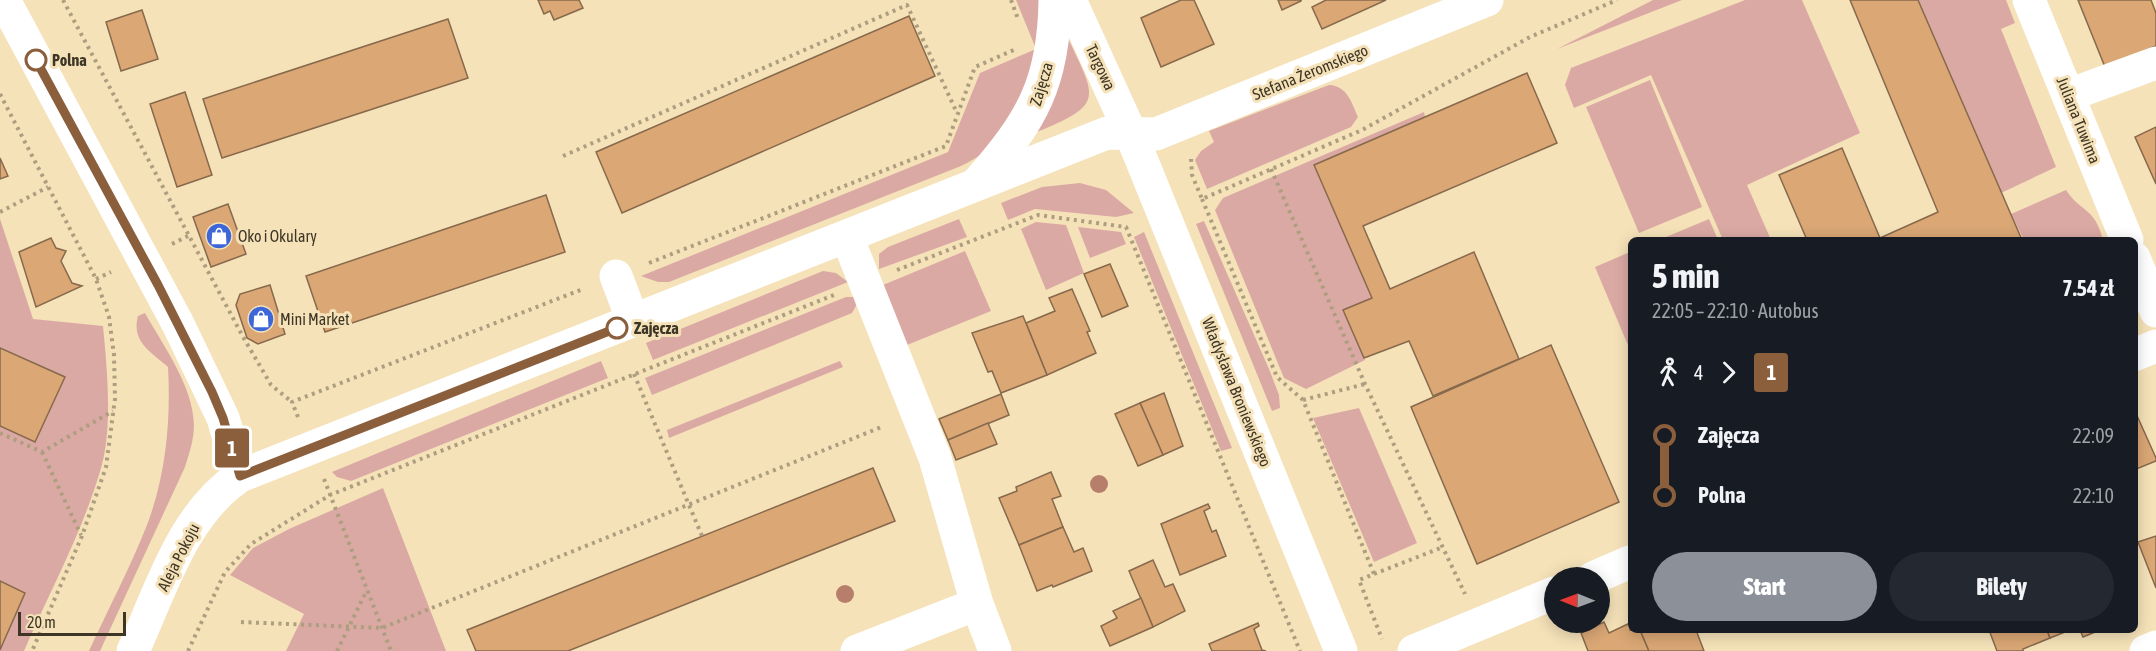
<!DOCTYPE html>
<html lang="pl">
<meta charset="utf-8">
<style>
body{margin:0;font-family:"Asap Condensed",sans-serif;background:#242831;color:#f1f3f6;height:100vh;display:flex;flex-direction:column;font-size:22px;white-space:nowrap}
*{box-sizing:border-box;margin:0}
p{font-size:20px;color:#9ea1a6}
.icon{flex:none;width:33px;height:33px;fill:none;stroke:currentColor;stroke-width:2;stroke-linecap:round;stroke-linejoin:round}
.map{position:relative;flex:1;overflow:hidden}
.drawer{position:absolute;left:1628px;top:237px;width:510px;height:396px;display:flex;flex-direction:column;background:#171b24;border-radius:9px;box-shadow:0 3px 15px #0003}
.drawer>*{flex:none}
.badge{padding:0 12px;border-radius:4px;font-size:21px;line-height:39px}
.needle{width:39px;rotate:271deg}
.controls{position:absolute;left:1544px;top:567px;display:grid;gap:12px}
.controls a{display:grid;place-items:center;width:66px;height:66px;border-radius:50%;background:#171b24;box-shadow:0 3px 15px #0003;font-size:30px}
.scale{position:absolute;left:18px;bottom:15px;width:108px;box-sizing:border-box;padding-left:6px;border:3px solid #3d3525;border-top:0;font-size:16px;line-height:21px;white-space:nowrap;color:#3d3525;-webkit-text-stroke:4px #f5e2b9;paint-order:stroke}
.map>.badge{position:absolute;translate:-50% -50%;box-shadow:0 0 0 3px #fff}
.legs{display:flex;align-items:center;gap:9px;height:66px;padding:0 24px;font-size:20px}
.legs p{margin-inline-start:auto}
.head{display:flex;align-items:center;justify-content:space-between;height:102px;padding:0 24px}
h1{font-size:33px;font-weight:800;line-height:45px}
.primary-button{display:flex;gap:12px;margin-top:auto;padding:12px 24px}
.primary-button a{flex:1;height:69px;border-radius:36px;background:#8c9099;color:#fff;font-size:24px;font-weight:800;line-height:69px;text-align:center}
.primary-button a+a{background:#242831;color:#f1f3f6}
ul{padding:0 24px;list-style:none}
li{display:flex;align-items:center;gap:21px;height:60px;font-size:22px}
li i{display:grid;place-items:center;width:9px;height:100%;margin:0 8px;background:currentColor}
li i::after{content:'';width:15px;height:15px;margin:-8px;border:4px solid;border-radius:50%;background:#171b24}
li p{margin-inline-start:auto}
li:first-child i{background:linear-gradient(#0000 50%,currentColor 0)}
li:last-child i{background:linear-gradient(currentColor 50%,#0000 0)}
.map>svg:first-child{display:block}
.green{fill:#dba9a4}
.building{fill:#daa775;stroke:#87694c;stroke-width:1.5}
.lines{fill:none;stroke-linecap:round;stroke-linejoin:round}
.path{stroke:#ad9e7f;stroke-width:4;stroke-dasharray:3 4.5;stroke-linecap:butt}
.minor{stroke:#fff;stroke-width:33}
.tree{fill:#b77f6b}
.line-1-casing{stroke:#fff;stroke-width:14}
.line-1{stroke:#8b5e3c;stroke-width:9}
.stop-1-dot{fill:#fff;stroke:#8b5e3c;stroke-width:3}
.labels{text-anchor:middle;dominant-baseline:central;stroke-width:6;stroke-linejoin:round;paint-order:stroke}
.stop-label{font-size:16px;font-weight:bold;fill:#3d3525;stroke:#f5e2b9;text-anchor:start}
.street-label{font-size:16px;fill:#3d3525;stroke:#f5e2b9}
.poi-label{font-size:16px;fill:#3d3525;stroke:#f5e2b9;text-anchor:start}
</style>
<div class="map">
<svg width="2156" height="651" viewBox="0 0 2156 651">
<rect width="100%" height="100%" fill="#f5e2b9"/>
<g class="green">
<path d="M1016,0H1043C1047,43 1033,99 1006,133C994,148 977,158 961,166L669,282H658L641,276L948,152L980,73L1036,49Z"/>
<path d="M1654,0H1682L1557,49L1653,0Z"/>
<path d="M1745,0H1802L1860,133L1747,185L1771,240H1723L1651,75L1574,108L1565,85L1571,68Z"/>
<path d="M1918,0H2006L2015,23L2001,29L2056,167L2001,193Z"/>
<path d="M1065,32C1097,100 1107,104 1032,134Z"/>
<path d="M1650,80L1702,207L1639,233L1586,107Z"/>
<path d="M1329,85C1347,86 1351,101 1358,117L1351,127L1207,189L1195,160L1201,151L1214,142L1209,131Z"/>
<path d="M1424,112L1425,117L1314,165L1372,298L1343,310L1365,360L1306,389L1284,378L1215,210L1223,198Z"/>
<path d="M1080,183L1106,190L1134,213L1116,217L1035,209L1008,220L1001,203L1042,187Z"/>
<path d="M2066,190C2080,212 2095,207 2103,240H2024L2011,214Z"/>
<path d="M0,219L33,319L103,326C107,368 113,427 101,468C83,531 50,591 24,651H0L25,593L0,581V426L35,442L64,377L0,348Z"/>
<path d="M959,219L967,237L879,269V254L888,247Z"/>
<path d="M1709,219L1718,240H1659Z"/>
<path d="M1204,221L1269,369L1279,395L1280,408L1272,411L1196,224Z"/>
<path d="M1036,222L1066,225L1084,273L1046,290L1021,229Z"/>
<path d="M1078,227L1121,232L1126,244L1090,258Z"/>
<path d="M1144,232L1232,448L1221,451L1134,237Z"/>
<path d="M965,251L991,311L907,345L883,285Z"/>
<path d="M1630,252V350L1595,267Z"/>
<path d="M823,271L836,273L848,282L653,360L646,343Z"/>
<path d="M846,297H855L856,306L852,313L652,395L645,378Z"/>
<path d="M145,313C164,347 193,386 194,425C194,440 189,454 185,467L100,651H89C108,609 130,568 147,525C166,475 171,420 168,367C151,352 131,342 138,316Z"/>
<path d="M601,361L608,378L351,481L337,477L332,472Z"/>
<path d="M840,361L843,367L669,438L667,430Z"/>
<path d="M1359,408L1417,543L1374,562L1313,418Z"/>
<path d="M383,488L446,651H286L304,614L230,575L253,548L289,529Z"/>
</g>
<g class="building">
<path d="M538,0H579L583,8L554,20L550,11L544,14Z"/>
<path d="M1181,0H1194L1214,44L1161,67L1141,18Z"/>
<path d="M1278,0H1301V1L1282,10Z"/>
<path d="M1326,0H1386L1322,29L1312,7Z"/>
<path d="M1850,0H1918L2022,240H1807L1779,175L1842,148L1880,238L1938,212Z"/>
<path d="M2078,0H2151L2156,13V46L2105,67Z"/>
<path d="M142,10L158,59L121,71L106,22Z"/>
<path d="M909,16L935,76L622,213L596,152Z"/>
<path d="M448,19L468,78L222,158L203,99Z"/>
<path d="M1527,73L1557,143L1363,226L1390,289L1474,252L1519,359L1433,396L1409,341L1364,358L1343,310L1372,298L1314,165Z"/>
<path d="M185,92L212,175L177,187L150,104Z"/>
<path d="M2156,127V184L2135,137Z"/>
<path d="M0,158L8,176L0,179Z"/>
<path d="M546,195L565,252L325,332L306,276Z"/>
<path d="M228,204L246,254L211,267L193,217Z"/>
<path d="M51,238L56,248L66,251L61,261L72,283L82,286L36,307L19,252Z"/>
<path d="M1110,264L1128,306L1102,317L1084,274Z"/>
<path d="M270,285L285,334L258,344L247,338L236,305L240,294Z"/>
<path d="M1072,289L1090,331L1087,332L1096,353L1047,375L1026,323L1055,311L1049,298Z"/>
<path d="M1023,316L1047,375L1001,393L992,371L988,372L972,333Z"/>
<path d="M1551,345L1619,502L1477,564L1411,407Z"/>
<path d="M0,348L65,377L35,442L0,426Z"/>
<path d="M1164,393L1183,446L1163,455L1140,403Z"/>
<path d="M1001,394L1009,415L948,440L939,419Z"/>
<path d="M1140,403L1163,455L1138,466L1115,414Z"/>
<path d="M2134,409L2156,458V461L2134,470Z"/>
<path d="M988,423L997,444L956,460L948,440Z"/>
<path d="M873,468L895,521L568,651H476L467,630Z"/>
<path d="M1051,472L1061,496L1052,499L1063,527L1019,545L999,498L1017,491L1016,487Z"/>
<path d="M1208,504L1210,508L1204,511L1212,532L1216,530L1226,556L1180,575L1161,524Z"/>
<path d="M1063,527L1074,552L1083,548L1092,571L1053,587L1052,585L1037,591L1019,545Z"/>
<path d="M2156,536V588L2138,542Z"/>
<path d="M1153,560L1165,587L1173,584L1185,611L1153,627L1129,571Z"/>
<path d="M0,581L25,593L0,650Z"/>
<path d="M1141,598L1153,627L1110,646L1101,626L1117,618L1113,611Z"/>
<path d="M1604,622L1609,633L1630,623V630H1640L1649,651H1588L1581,633Z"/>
<path d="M1258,623L1259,626L1254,629L1262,650L1266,651H1212L1209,644Z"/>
<path d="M1640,630H1696L1704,651H1649Z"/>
<path d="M1989,630H2047L2050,638L2023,649V651H1997Z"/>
<path d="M2047,630H2070L2050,638Z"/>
<path d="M2080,630H2100L2083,637Z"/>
</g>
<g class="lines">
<g class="path">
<path d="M63,0L242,335L271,385L292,402"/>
<path d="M1011,0L1018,19"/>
<path d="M0,94L96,279L109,317L114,355L115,399L106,467L82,536L32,651"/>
<path d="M563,156L907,5L957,113"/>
<path d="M1191,159L1192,175L1202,199L1362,130L1530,37L1617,0"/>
<path d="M1271,169L1365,384L1465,594"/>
<path d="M1202,199L1277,377L1303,400L1374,574L1359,580L1382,639"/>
<path d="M0,212L48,187"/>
<path d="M172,244L188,236"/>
<path d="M649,263L946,146L975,67L1016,49"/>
<path d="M897,270L1038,215L1126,227L1300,651"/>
<path d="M96,279L111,272"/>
<path d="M634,374L702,536"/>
<path d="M1303,400L1365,384"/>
<path d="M298,417L292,402L583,289"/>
<path d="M0,433L42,452L113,411"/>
<path d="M42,452L81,535"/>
<path d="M324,479L391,651"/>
<path d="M1374,574L1443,547"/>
<path d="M241,622L382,628L884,426"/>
<path d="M188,651L225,572L251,544L330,495L834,295"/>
<path d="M337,651L367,590"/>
</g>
<g class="minor">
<path d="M4,0L178,324L223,418L240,476"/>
<path d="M1070,0L1131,134L1341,651"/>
<path d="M2029,0L2127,240"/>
<path d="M2069,95L2156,63"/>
<path d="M979,181C1032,121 1054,82 1055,0"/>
<path d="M847,237L935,458L977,604L995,651"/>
<path d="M2134,258L2156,311"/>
<path d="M616,276L633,321"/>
<path d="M2134,355L2156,346"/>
<path d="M1593,578L1630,562"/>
<path d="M133,651C161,590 182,515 240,476L1107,133L1156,134L1487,0"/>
<path d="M857,651L977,604"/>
<path d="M1414,651L1554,593"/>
<path d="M2146,651L2156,647"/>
</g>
</g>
<g class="tree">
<circle cx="1099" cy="484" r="9"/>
<circle cx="845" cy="594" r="9"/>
</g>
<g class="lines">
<defs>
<path id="line-1" d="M36,60L158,285L212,392L223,418L240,476L617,328"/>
</defs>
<use href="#line-1" class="line-1-casing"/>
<use href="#line-1" class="line-1"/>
</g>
<defs>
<symbol id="shop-disc" viewBox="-11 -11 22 22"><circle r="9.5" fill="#3d67d8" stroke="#f5e2b9"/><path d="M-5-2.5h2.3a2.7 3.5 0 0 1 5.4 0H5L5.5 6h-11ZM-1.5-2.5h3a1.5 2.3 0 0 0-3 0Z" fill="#fff"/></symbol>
</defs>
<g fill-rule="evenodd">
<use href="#shop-disc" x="204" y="221" width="30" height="30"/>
<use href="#shop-disc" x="246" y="304" width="30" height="30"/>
</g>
<g class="stop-1-dot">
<circle cx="36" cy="60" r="10"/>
<circle cx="617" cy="328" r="10"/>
</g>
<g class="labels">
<g class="stop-label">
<text x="52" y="60">Polna</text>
<text x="634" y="328">Zajęcza</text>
</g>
<g class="street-label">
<text transform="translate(1101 67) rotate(65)">Targowa</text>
<text transform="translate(1310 72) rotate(-22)">Stefana Żeromskiego</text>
<text transform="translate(1041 84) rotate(-73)">Zajęcza</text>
<text transform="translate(2079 120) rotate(68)">Juliana Tuwima</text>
<text transform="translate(1237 392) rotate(68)">Władysława Broniewskiego</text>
<text transform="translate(178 557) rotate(-63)">Aleja Pokoju</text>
</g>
<g class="poi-label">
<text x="238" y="236">Oko i Okulary</text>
<text x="280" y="319">Mini Market</text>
</g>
</g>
</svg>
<div class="controls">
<a><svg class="needle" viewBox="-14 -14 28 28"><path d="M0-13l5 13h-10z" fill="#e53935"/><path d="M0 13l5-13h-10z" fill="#9ea1a6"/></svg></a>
</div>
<div class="scale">20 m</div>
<b class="badge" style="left:232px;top:448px;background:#8b5e3c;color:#fff">1</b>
<section class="drawer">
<div class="head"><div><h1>5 min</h1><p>22:05 – 22:10 · Autobus</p></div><b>7.54 zł</b></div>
<div class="legs"><svg class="icon" aria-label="walk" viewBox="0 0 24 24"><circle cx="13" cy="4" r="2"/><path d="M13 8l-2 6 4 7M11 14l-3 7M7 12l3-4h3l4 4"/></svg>4<svg class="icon" aria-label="forward" viewBox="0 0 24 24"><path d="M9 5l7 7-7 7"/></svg><b class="badge" style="background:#8b5e3c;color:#fff">1</b></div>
<ul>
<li><i style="color:#8b5e3c"></i><b>Zajęcza</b><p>22:09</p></li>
<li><i style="color:#8b5e3c"></i><b>Polna</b><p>22:10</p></li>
</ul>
<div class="primary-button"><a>Start</a><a>Bilety</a></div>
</section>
</div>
